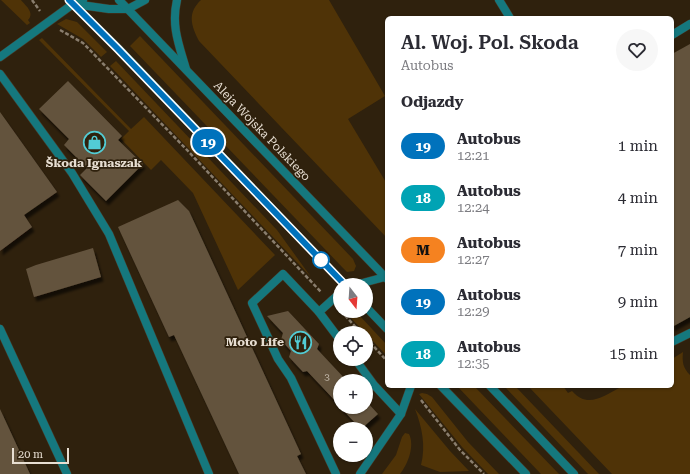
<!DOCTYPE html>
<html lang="pl">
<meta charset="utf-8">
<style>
body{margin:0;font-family:"Roboto Serif",serif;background:#f7f7f7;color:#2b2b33;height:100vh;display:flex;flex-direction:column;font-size:15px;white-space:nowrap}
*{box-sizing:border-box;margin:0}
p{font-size:13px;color:#7c7c81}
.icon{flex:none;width:22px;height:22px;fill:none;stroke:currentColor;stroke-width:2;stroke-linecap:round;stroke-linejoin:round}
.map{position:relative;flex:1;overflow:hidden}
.drawer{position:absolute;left:385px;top:16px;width:289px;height:372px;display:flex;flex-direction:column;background:#fff;border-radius:6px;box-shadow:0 1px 3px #0004}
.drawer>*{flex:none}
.badge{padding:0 8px;border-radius:13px;font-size:14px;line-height:26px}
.needle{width:26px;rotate:163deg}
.buttons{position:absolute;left:333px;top:278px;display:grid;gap:8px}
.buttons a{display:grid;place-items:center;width:40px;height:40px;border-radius:50%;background:#fff;box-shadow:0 1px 3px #0004;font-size:20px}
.scale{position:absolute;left:12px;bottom:10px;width:57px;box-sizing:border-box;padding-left:4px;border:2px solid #e7ded2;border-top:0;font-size:11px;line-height:14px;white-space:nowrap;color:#e7ded2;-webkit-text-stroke:3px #2f210d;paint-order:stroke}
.map>.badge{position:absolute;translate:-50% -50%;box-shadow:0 0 0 2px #fff}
h2{padding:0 16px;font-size:15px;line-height:36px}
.round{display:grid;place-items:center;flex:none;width:42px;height:42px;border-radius:21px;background:#f7f7f7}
.summary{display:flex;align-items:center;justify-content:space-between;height:68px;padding:0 16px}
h1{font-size:19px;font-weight:600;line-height:30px}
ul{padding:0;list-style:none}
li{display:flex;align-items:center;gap:12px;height:52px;padding:0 16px}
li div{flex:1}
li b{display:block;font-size:15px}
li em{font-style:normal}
li .badge{min-width:44px;font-weight:700;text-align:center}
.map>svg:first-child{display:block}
.grass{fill:#4f3307}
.building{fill:#63533e;filter:url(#shadow)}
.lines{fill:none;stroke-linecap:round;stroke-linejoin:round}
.service-casing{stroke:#493b29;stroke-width:9}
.minor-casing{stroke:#493b29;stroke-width:9}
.tertiary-casing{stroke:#493b29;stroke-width:9}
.path{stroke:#8a7e6e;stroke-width:2.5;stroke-dasharray:4 2;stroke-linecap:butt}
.service{stroke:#15787e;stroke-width:8}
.minor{stroke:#15787e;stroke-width:8}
.tertiary{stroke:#15787e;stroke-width:8}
.line-casing{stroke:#fff;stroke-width:9}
.line{stroke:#0072bc;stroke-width:6}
.stop-dot{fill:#fff;stroke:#0072bc;stroke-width:2}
.labels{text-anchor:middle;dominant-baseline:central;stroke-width:3.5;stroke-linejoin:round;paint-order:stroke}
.number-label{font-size:10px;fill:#c6bbad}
.street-label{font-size:12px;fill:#e7ded2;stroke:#2f210d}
.poi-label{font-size:12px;font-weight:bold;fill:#e7ded2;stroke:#2f210d}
</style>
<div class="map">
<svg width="690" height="474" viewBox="0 0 690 474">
<defs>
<filter id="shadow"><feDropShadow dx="2.5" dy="4.5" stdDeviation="1" flood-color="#0009"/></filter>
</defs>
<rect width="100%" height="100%" fill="#2f210d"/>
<g class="grass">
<path d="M1,0H21C26,6 35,13 28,20L30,23L27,25Z"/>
<path d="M201,0H329L385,96L348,119L387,184V238L199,41C191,26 187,13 201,0Z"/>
<path d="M66,19L77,22L107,52L101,57L83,39L57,24Z"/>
<path d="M140,36L353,259L356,266L354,271L347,272L343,268L130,46Z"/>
<path d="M42,38L131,129L144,117L275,255L238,290L193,193L161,160L151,170L121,139L129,131L39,40Z"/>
<path d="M116,61L277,230L311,277L110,66Z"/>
<path d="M353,313L358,314L387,345V356L349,316Z"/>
<path d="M683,352C682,362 683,368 690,375V474H612L528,386H563L568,393L572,391C588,409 603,396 621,387L622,388L626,386H672V359Z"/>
<path d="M457,386L475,387L559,474H541Z"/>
<path d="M504,386H515L599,474H588Z"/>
<path d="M422,393L427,394L432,397L468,442L499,474H488L462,447L419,394Z"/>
<path d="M415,409L450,451L469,471L440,472L421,465C426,446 422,427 415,409Z"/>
<path d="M405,433L409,434C415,446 408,464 400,474H382L396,455L402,437Z"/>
</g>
<g class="building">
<path d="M690,44V317L672,327V54Z"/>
<path d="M68,81L122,136L118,140L143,164L106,201L80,175L87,168L64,145L69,139L39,109Z"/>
<path d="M0,112L57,192L24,215L32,227L0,251Z"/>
<path d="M178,200L189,211L301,454L297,456L306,474H239L174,335L169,337L118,227Z"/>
<path d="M93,248L101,277L34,297L26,269L36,265Z"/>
<path d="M288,311L319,344L317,349L347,381H340V406L307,371L303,372L289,357L291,351L281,340L283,333L267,316Z"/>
<path d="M366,401L378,414L361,429L340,407H366Z"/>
<path d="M0,409L30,474H0Z"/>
</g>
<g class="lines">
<defs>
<g id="service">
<path d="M499,0L510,18"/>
<path d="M672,35L690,24"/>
<path d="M0,74L72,173L109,234L209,474"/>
<path d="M355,285L385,277"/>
<path d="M340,293L319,312L340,340"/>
<path d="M319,312L283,274L252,303L278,359L291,378L336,474"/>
<path d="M0,329L67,474"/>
<path d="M672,342L690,333"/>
<path d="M355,359L374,385L401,414L360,474"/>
<path d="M401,414L411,386"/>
</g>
<g id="minor">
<path d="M177,0C171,26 179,45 186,69"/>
<path d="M74,4L109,9H128L145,0"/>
<path d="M0,57L73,4L83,0"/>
</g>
<g id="tertiary">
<path d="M69,0L119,49L345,285"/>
<path d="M119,0L387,279"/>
<path d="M366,307L387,329"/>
<path d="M441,386L526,474"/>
<path d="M490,386L574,474"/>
</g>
</defs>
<use href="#service" class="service-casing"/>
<use href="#minor" class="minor-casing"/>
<use href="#tertiary" class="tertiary-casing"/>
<g class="path">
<path d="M32,0L40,11"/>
<path d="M60,30L83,43L187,150L321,292"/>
<path d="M341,311L361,333"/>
<path d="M366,338L387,361"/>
<path d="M421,400L460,450L484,474"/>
</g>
<use href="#service" class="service"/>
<use href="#minor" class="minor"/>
<use href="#tertiary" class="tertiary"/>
</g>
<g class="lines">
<defs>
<path id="line" d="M69,0L118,49L345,285"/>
</defs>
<use href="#line" class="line-casing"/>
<use href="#line" class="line"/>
</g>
<defs>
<symbol id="shop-ring" viewBox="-11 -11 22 22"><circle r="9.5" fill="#2f210d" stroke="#52ccd5" stroke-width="1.5"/><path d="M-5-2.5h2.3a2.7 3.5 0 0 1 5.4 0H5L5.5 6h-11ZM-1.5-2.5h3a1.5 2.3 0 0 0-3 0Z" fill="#52ccd5"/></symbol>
<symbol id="restaurant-ring" viewBox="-11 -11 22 22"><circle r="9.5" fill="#2f210d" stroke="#52ccd5" stroke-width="1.5"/><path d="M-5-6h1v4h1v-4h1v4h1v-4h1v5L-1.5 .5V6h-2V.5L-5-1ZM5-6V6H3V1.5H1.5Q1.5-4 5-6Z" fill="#52ccd5"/></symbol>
</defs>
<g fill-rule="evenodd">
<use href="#shop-ring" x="82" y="130" width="25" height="25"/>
<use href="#restaurant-ring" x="288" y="330" width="25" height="25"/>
</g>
<circle class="stop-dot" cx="321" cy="260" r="8"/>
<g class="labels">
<g class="number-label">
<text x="327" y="376">3</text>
</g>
<g class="street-label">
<text transform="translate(262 131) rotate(46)">Aleja Wojska Polskiego</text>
</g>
<g class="poi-label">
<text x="94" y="163">Škoda Ignaszak</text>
<text x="284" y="342" text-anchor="end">Moto Life</text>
</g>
</g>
</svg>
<div class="buttons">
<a><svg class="needle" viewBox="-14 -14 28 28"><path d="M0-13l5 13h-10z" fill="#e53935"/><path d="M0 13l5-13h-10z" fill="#7c7c81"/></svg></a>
<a><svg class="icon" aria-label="locate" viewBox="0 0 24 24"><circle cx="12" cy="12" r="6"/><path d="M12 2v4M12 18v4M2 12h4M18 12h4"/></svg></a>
<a>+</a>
<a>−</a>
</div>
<div class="scale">20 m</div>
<b class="badge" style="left:208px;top:142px;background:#0072bc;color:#fff">19</b>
<section class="drawer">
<div class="summary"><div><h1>Al. Woj. Pol. Skoda</h1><p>Autobus</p></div><a class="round"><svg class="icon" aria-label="heart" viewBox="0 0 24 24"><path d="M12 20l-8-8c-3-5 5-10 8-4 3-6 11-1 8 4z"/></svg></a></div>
<h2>Odjazdy</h2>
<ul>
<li><span class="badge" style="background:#0072bc;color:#fff">19</span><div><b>Autobus</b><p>12:21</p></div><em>1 min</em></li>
<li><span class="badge" style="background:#00a3b4;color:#fff">18</span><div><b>Autobus</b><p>12:24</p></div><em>4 min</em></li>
<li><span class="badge" style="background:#f58220;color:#111">M</span><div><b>Autobus</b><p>12:27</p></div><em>7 min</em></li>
<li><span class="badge" style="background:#0072bc;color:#fff">19</span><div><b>Autobus</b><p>12:29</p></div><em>9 min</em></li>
<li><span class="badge" style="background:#00a3b4;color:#fff">18</span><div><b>Autobus</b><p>12:35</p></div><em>15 min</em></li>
</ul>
</section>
</div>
